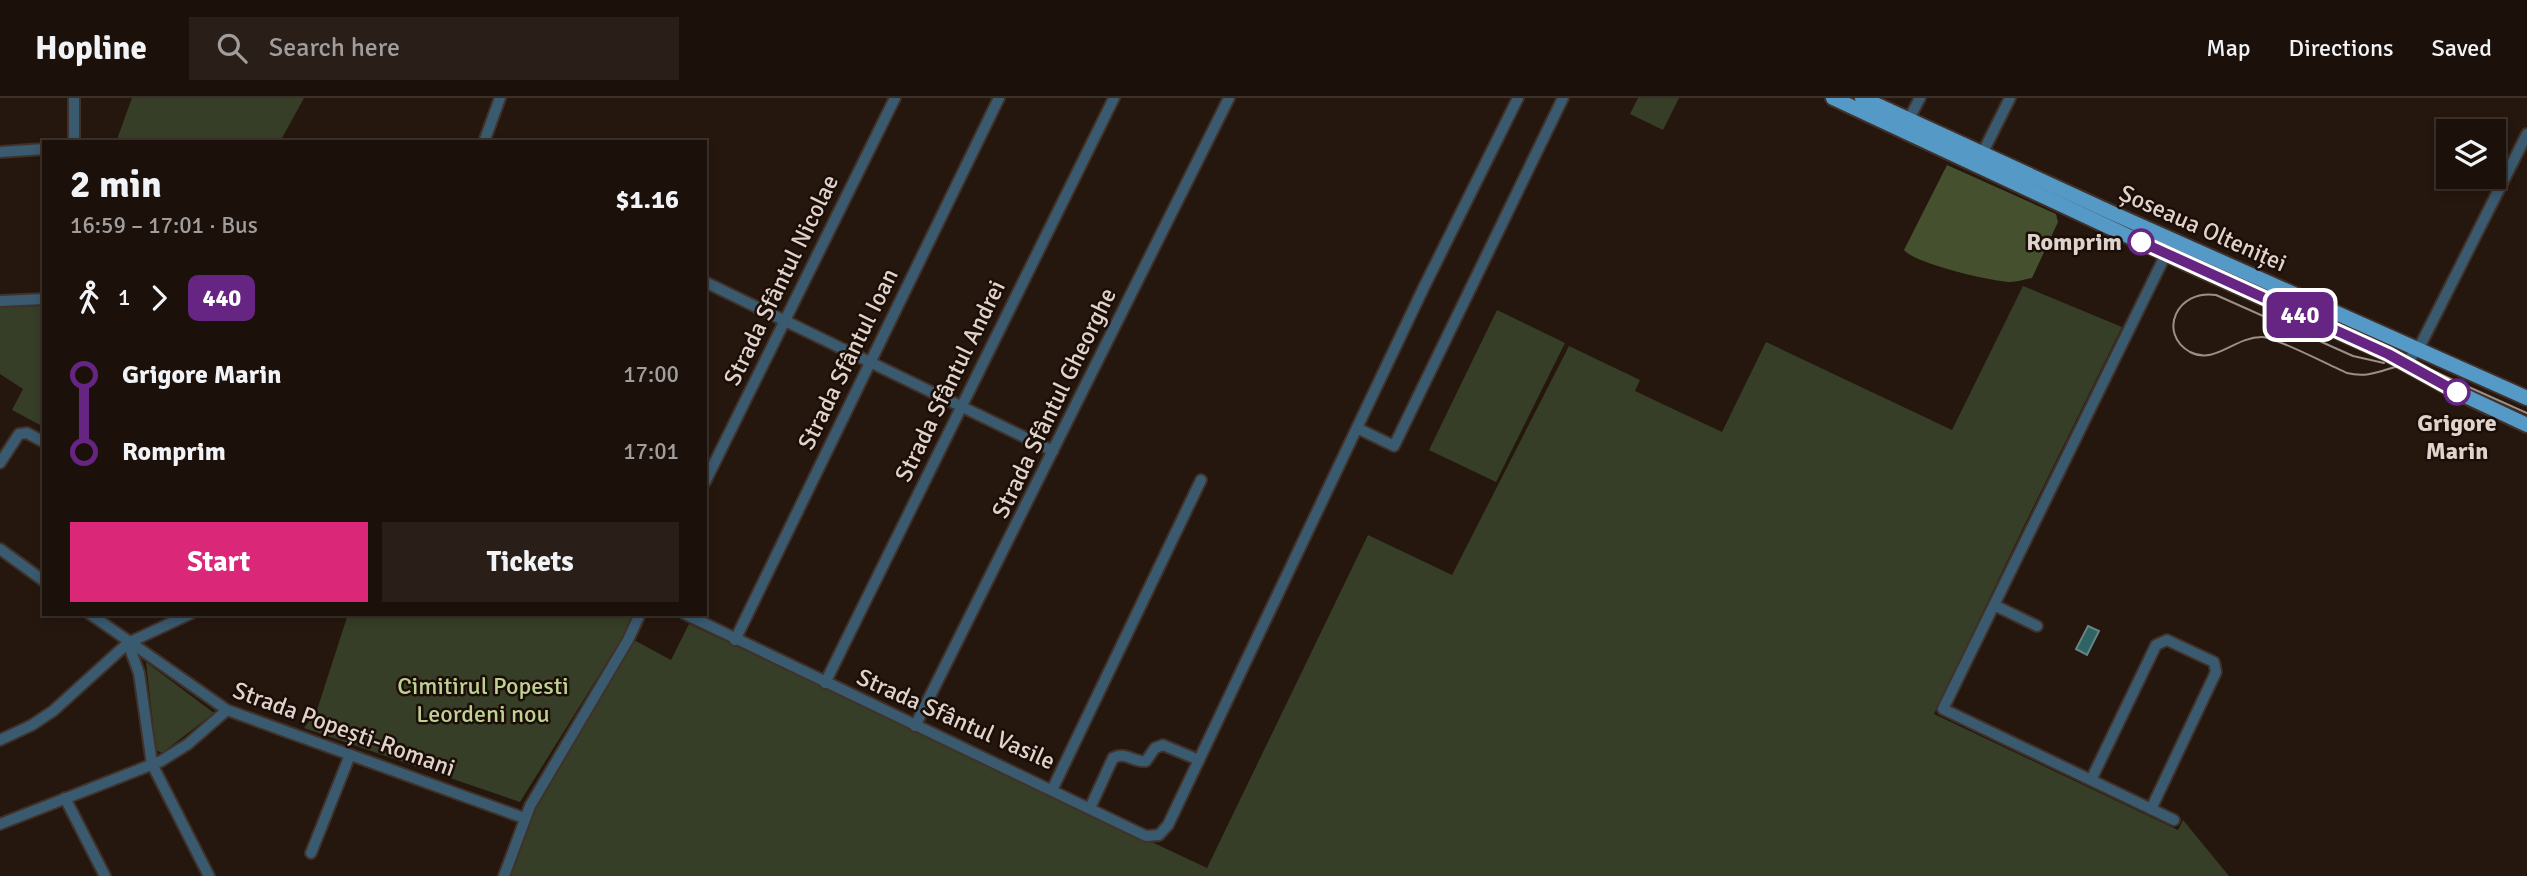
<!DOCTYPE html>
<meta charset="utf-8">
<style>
body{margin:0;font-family:Signika,sans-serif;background:#291f18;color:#f1f3f6;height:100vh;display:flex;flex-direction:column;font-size:26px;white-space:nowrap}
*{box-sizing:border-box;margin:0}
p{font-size:23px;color:#a09d9c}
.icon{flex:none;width:38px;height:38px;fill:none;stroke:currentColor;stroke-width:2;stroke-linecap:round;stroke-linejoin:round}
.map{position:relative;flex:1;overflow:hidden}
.panel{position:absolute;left:42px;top:42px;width:665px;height:476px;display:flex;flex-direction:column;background:#1c110a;border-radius:0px;box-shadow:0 4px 10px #0003,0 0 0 2px #3a312b}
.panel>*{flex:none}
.badge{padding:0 14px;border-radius:10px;font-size:24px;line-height:46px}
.fabs{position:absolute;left:2436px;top:21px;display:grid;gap:14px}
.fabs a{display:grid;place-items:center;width:70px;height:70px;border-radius:0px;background:#1c110a;box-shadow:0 4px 10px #0003,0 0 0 2px #3a312b;font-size:35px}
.map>.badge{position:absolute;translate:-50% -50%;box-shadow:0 0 0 4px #fff}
.legs{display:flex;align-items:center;gap:10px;height:77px;padding:0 28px;font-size:23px}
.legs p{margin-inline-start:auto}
.headline{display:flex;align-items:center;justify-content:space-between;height:119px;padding:0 28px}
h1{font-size:38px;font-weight:800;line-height:52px}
.button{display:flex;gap:14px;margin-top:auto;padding:14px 28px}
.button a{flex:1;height:80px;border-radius:0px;background:#db2777;color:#fff;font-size:28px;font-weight:800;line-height:80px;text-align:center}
.button a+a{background:#291f18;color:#f1f3f6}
ul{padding:0 28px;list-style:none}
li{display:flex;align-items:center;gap:24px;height:77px;font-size:26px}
li i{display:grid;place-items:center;width:10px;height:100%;margin:0 9px;background:currentColor}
li i::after{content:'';width:18px;height:18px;margin:-9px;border:5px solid;border-radius:50%;background:#1c110a}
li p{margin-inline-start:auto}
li:first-child i{background:linear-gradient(#0000 50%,currentColor 0)}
li:last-child i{background:linear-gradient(currentColor 50%,#0000 0)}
header{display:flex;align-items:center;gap:42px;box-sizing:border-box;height:98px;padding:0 35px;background:#1c110a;border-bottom:2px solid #3a312b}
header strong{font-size:33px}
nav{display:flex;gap:38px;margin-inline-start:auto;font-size:24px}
.search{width:490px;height:63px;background:#291f18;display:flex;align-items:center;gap:18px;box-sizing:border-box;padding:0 24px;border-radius:0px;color:#a09d9c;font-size:26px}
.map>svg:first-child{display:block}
.green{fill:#363e27}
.forest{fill:#45502e}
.water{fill:#306464;stroke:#648584;stroke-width:2}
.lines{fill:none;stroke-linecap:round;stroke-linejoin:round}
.minor-casing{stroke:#403129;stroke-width:14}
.major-casing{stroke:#403129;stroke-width:18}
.minor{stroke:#3a5a70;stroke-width:10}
.major{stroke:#5599c7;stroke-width:14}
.tram{stroke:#9b8f88;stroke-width:2}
.line-1-casing{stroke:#fff;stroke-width:16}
.line-1{stroke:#662483;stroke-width:10}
.stop-1-dot{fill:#fff;stroke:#662483;stroke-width:3.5}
.labels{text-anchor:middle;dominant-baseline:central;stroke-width:5;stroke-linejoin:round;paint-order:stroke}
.street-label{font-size:24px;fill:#ded3cd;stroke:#1c0e06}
.stop-label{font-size:24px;font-weight:bold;fill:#ded3cd;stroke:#1c0e06;text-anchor:end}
.park-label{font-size:24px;fill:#bcd294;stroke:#1c0e06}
</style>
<header>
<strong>Hopline</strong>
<div class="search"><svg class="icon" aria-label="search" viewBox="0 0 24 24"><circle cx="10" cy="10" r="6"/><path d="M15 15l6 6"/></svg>Search here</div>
<nav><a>Map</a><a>Directions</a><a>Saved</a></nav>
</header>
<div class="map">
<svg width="2527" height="778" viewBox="0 0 2527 778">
<rect width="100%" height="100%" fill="#26170e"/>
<g class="green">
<path d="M132,0H304L282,40L287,44H116Z"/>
<path d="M1638,0H1679L1663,32L1630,16Z"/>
<path d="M2023,188L2122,229L2024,428L1934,616L2178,732L2183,722L2229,778H510L532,715L632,541L671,562L689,526L1207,770L1368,437L1452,477L1569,248L1640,282L1635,293L1722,334L1766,244L1952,332Z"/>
<path d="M44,208V329L12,312L23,291L0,276V209Z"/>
<path d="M1497,212L1565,245L1496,384L1429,352Z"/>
<path d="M348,516H634L624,537L520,704L304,630L317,612Z"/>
<path d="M146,564L214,615L162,655L156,652Z"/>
</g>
<path class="forest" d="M1947,67L2056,116L2058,124L2032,180C2025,181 2017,184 2010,184C1990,183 1916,166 1904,152Z"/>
<path class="water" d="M2088,528L2099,533L2087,557L2076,551Z"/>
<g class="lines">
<defs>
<g id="minor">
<path d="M74,0V44"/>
<path d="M1909,21L1920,0"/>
<path d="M484,44L500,0"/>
<path d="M0,54L44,51"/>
<path d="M1980,60L2010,0"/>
<path d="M2166,156L1943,611L2174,722"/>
<path d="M705,184L1053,353"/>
<path d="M0,203L44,201"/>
<path d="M2406,266L2422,244L2527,36"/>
<path d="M1357,330L1394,348L1563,0"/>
<path d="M0,365L19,336L27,335L44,344"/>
<path d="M705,384L895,0"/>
<path d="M0,451L44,483"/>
<path d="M1994,507L2037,528"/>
<path d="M90,516L227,612L524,720"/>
<path d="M685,516L1146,738L1159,737L1168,727L1423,191L1518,0"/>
<path d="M735,542L999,0"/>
<path d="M128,545L139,575L152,666L209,778"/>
<path d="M825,585L1114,0"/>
<path d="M915,628L1229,0"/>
<path d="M0,642L32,627L53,613L128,545L190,516"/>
<path d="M2091,682L2156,547L2167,542L2214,564L2216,574L2151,711"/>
<path d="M1052,692L1201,382"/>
<path d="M65,700L105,778"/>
<path d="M1090,710L1113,660C1126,653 1134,665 1146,663L1155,650L1163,647L1199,662"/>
<path d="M0,726L161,663L188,646L227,612"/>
<path d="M311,755L350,657"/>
<path d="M504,778L530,708L628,542L640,516"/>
</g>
<g id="major">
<path d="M1833,0L2190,167L2388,256L2457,294L2527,327"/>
<path d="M1862,0L2110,114L2527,300"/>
</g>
</defs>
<use href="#minor" class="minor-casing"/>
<use href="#major" class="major-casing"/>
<use href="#minor" class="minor"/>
<use href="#major" class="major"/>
<path class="tram" d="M2384,265L2353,258L2216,197C2177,191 2157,235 2190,254C2215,267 2234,239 2262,239C2276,239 2330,268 2347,275C2378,283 2394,261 2422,268L2527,315"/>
</g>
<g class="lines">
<defs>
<path id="line-1" d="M2141,144L2388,256L2457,294"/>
</defs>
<use href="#line-1" class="line-1-casing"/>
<use href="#line-1" class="line-1"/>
</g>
<g class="stop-1-dot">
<circle cx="2141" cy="144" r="12"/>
<circle cx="2457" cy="294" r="12"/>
</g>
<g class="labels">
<g class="street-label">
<text transform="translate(2203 130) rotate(24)">Șoseaua Olteniței</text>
<text transform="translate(781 182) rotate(-64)">Strada Sfântul Nicolae</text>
<text transform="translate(848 261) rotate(-64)">Strada Sfântul Ioan</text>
<text transform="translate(950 283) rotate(-64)">Strada Sfântul Andrei</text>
<text transform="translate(1054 305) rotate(-64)">Strada Sfântul Gheorghe</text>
<text transform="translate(956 621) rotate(24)">Strada Sfântul Vasile</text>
<text transform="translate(344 631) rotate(20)">Strada Popești-Romani</text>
</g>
<g class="stop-label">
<text x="2122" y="144">Romprim</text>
<text x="2457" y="325" text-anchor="middle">Grigore<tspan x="2457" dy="28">Marin</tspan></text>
</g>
<g class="park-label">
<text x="483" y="588">Cimitirul Popesti<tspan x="483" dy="28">Leordeni nou</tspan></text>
</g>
</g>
</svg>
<div class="fabs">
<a><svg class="icon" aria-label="layers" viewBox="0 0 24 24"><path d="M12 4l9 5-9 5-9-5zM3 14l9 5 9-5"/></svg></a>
</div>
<b class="badge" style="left:2300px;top:217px;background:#662483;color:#fff">440</b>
<section class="panel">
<div class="headline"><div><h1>2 min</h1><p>16:59 – 17:01 · Bus</p></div><b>$1.16</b></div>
<div class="legs"><svg class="icon" aria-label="walk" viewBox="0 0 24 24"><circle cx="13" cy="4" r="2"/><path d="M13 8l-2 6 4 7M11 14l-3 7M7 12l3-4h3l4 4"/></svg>1<svg class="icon" aria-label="forward" viewBox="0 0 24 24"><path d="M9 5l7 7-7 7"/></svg><b class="badge" style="background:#662483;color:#fff">440</b></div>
<ul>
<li><i style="color:#662483"></i><b>Grigore Marin</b><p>17:00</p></li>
<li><i style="color:#662483"></i><b>Romprim</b><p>17:01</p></li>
</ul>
<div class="button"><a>Start</a><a>Tickets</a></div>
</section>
</div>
